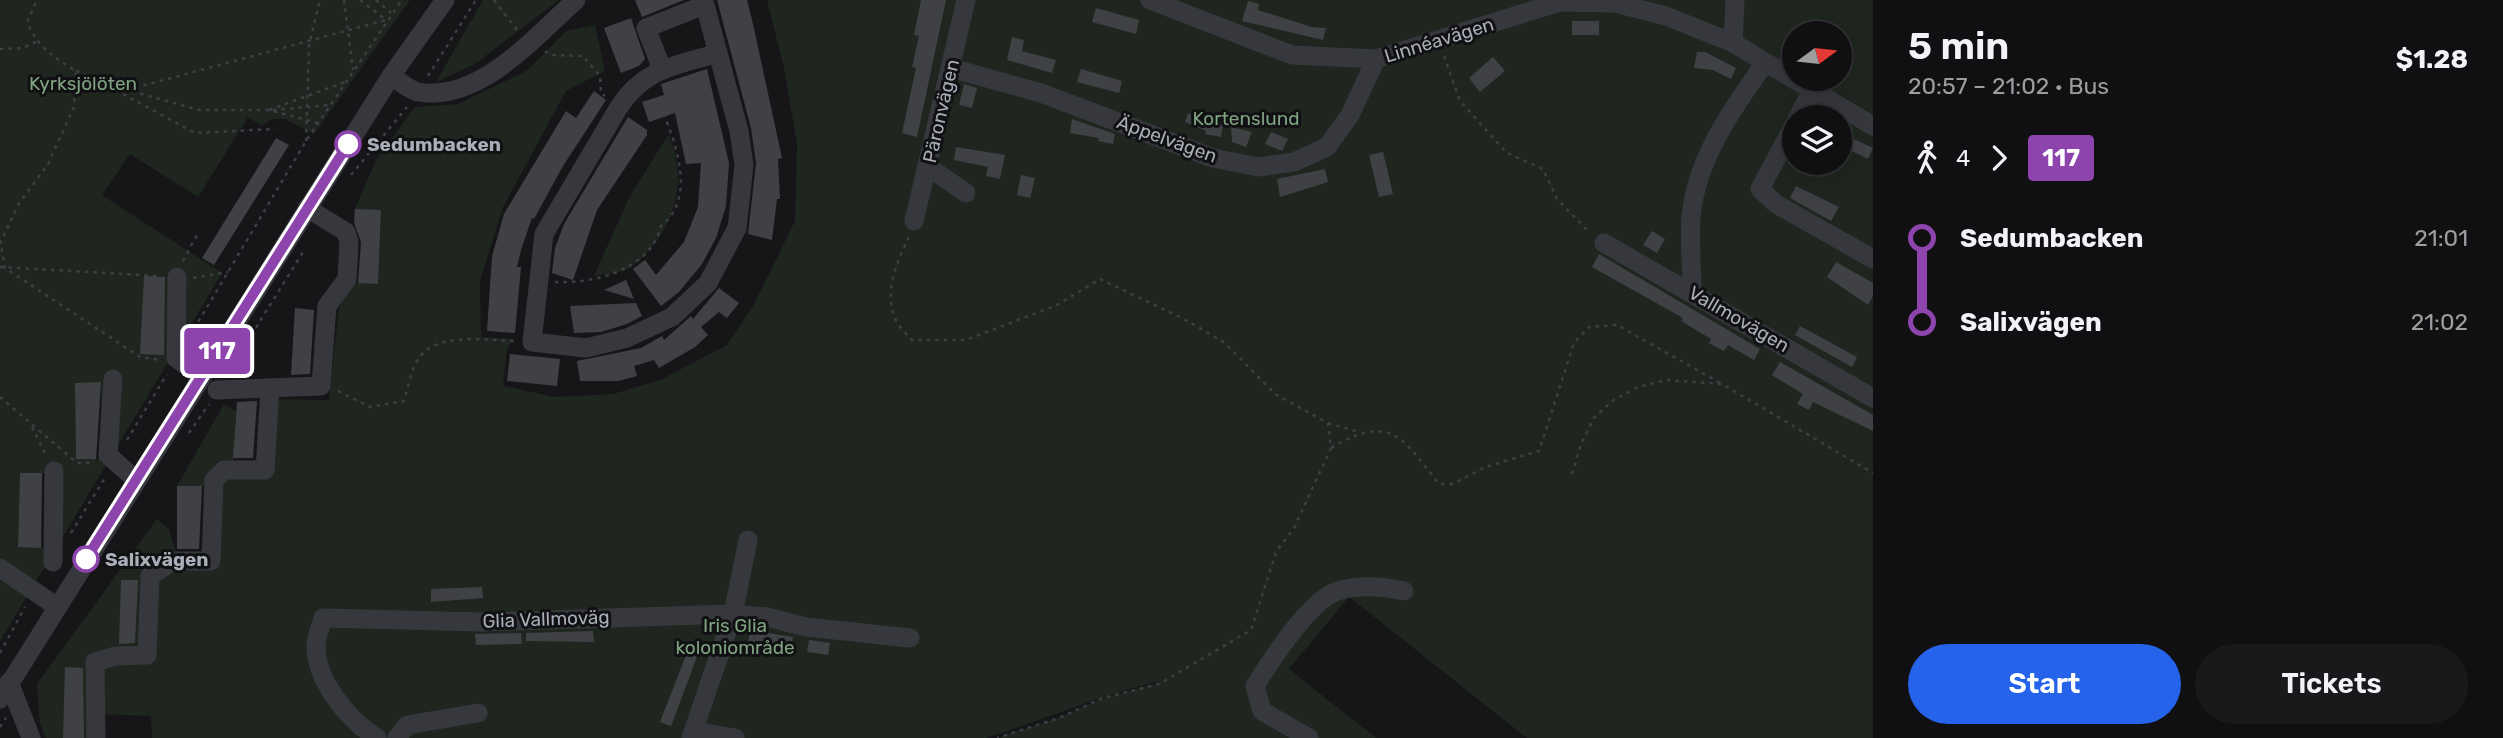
<!DOCTYPE html>
<meta charset="utf-8">
<style>
body{margin:0;font-family:Rubik,sans-serif;background:#19191b;color:#f1f3f6;height:100vh;display:flex;flex-direction:column;font-size:26px;white-space:nowrap}
*{box-sizing:border-box;margin:0}
p{font-size:23px;color:#9c9d9f}
.icon{flex:none;width:38px;height:38px;fill:none;stroke:currentColor;stroke-width:2;stroke-linecap:round;stroke-linejoin:round}
.map{position:relative;flex:1;overflow:hidden}
.panel{display:flex;flex-direction:column;background:#101012;width:630px}
.panel>*{flex:none}
.badge{padding:0 14px;border-radius:5px;font-size:24px;line-height:46px}
.needle{width:46px;rotate:75deg}
.fabs{position:absolute;left:1782px;top:21px;display:grid;gap:14px}
.fabs a{display:grid;place-items:center;width:70px;height:70px;border-radius:50%;background:#101012;box-shadow:0 7px 28px #0002,0 0 0 2px #303032;font-size:35px}
.map>.badge{position:absolute;translate:-50% -50%;box-shadow:0 0 0 4px #fff}
.legs{display:flex;align-items:center;gap:10px;height:77px;padding:0 35px;font-size:23px}
.legs p{margin-inline-start:auto}
.overview{display:flex;align-items:center;justify-content:space-between;height:119px;padding:0 35px}
h1{font-size:38px;font-weight:600;line-height:52px}
.cta{display:flex;gap:14px;margin-top:auto;padding:14px 35px}
.cta a{flex:1;height:80px;border-radius:42px;background:#2563eb;color:#fff;font-size:28px;font-weight:600;line-height:80px;text-align:center}
.cta a+a{background:#19191b;color:#f1f3f6}
ul{padding:0 35px;list-style:none}
li{display:flex;align-items:center;gap:24px;height:84px;font-size:26px}
li i{display:grid;place-items:center;width:10px;height:100%;margin:0 9px;background:currentColor}
li i::after{content:'';width:18px;height:18px;margin:-9px;border:5px solid;border-radius:50%;background:#101012}
li p{margin-inline-start:auto}
li:first-child i{background:linear-gradient(#0000 50%,currentColor 0)}
li:last-child i{background:linear-gradient(currentColor 50%,#0000 0)}
main{display:flex;flex:1;min-height:0}
.map>svg:first-child{display:block}
.green{fill:#1e261f;fill-rule:evenodd}
.building{fill:#404145}
.lines{fill:none;stroke-linecap:round;stroke-linejoin:round}
.path{stroke:#3d3f44;stroke-width:2.5;stroke-dasharray:3.5 5;stroke-linecap:butt}
.minor{stroke:#37383d;stroke-width:19}
.line-1-casing{stroke:#fff;stroke-width:16}
.line-1{stroke:#8e44ad;stroke-width:10}
.stop-1-dot{fill:#fff;stroke:#8e44ad;stroke-width:3.5}
.labels{text-anchor:middle;dominant-baseline:central;stroke-width:6;stroke-linejoin:round;paint-order:stroke}
.street-label{font-size:19px;fill:#a8adb8;stroke:#111113}
.park-label{font-size:19px;fill:#7fa381;stroke:#111113}
.stop-label{font-size:19px;font-weight:bold;fill:#a8adb8;stroke:#111113;text-anchor:start}
</style>
<main>
<div class="map">
<svg width="1873" height="738" viewBox="0 0 1873 738">
<rect width="100%" height="100%" fill="#161618"/>
<g class="green">
<path d="M0,0H410L314,134L285,119H271L262,126L248,117L198,197L130,154L102,195L222,273L0,641ZM75,383H101L102,459H76ZM20,473H45L44,548L18,546Z"/>
<path d="M483,0H559L475,64L436,82Z"/>
<path d="M767,0H1873V738H1527L1349,597L1289,669L1376,738H997L1058,718L1103,698L1161,682H1157C1098,696 1043,720 986,738H152L151,716L99,714L93,738H46L40,724L37,684L157,519L169,529L177,556L203,557L204,486H177L224,404L236,411L233,465L260,467L265,399L329,400L339,308L351,283H378L381,211L355,209L377,158L415,107L458,104L528,70L566,31L595,25L605,71L566,91L503,207L480,281L481,337L514,339L507,349L503,386L555,397L613,394L660,380L727,345L753,306L795,221L797,144L784,68ZM1794,33H1839V79H1794ZM1794,117H1839V163H1794Z"/>
<path d="M668,135C691,181 672,237 631,267C622,273 605,274 594,276L629,198Z"/>
</g>
<g class="building">
<path d="M635,0H684L642,17Z"/>
<path d="M717,0H747L753,24L782,158L778,159L780,199H777L772,240L748,234L756,163L751,128Z"/>
<path d="M921,0H946L917,137L902,133L916,68L912,67L919,36L914,35Z"/>
<path d="M1248,1L1259,4L1258,10L1312,27L1326,28L1323,40L1242,21Z"/>
<path d="M1096,8L1139,20L1136,34L1092,22Z"/>
<path d="M631,18L645,59L639,66L621,73L604,28Z"/>
<rect x="1572" y="21" width="27" height="14"/>
<path d="M1012,37L1024,40L1022,51L1056,60L1052,73L1007,60Z"/>
<path d="M1697,52H1705L1736,68L1731,79L1713,70L1694,68Z"/>
<path d="M1493,57L1505,71L1480,92L1469,78Z"/>
<path d="M707,69L729,163L726,206L716,238L702,264L679,292L661,306L633,269L645,260L656,275L684,242L698,207L701,163L686,164L675,113L649,122L642,102L664,95L661,84Z"/>
<path d="M1081,69L1122,81L1119,93L1077,82Z"/>
<path d="M964,84L977,88L972,108L959,105Z"/>
<path d="M594,91L606,100L563,166L534,219L532,218L521,250L517,267H521L515,333L487,331L492,256L504,214L566,111L576,118Z"/>
<path d="M1188,113L1223,124L1221,137L1205,134L1206,131L1185,122Z"/>
<path d="M628,117L647,130V135L597,210L573,280L552,273L555,248L564,224Z"/>
<path d="M1072,119L1115,134L1113,144L1098,141L1099,138L1070,133Z"/>
<path d="M1231,127L1252,132L1246,147L1232,142Z"/>
<path d="M1271,132L1288,139L1282,151L1265,144Z"/>
<path d="M1839,132L1873,148L1868,159L1839,145Z"/>
<path d="M276,138L289,145L214,265L202,258Z"/>
<path d="M956,147L1005,155L1000,179L986,176L988,167L954,160Z"/>
<path d="M1383,152L1393,194L1379,197L1369,155Z"/>
<path d="M1325,169L1328,182L1280,197L1277,179Z"/>
<path d="M1021,175L1035,178L1030,198L1017,195Z"/>
<path d="M1796,186L1839,207L1831,221L1790,198Z"/>
<path d="M355,209L381,210L378,284L358,283L361,242L354,223Z"/>
<path d="M1652,231L1665,239L1657,253L1643,245Z"/>
<path d="M1599,254L1760,349L1754,360L1728,345L1724,351L1709,343L1711,339L1681,321L1683,318L1592,267Z"/>
<path d="M1836,262L1873,283V296L1868,305L1827,277Z"/>
<path d="M144,276L165,277L164,355L140,354Z"/>
<path d="M626,280L634,299L604,290Z"/>
<path d="M719,288L739,303L727,318L719,312L701,327L708,335L695,347L659,368L654,360L634,366L637,376L618,381H580L577,361L641,348L662,336L664,340L691,316L693,319Z"/>
<path d="M636,303L642,316L627,324L601,332L574,333L570,306Z"/>
<path d="M295,308L314,310L310,374L291,375Z"/>
<path d="M1800,326L1857,357L1852,367L1795,335Z"/>
<path d="M510,354L560,359L557,386L507,381Z"/>
<path d="M1780,362L1873,415V431L1813,402L1809,410L1797,404L1803,394L1772,375Z"/>
<path d="M101,382L96,459H76L75,383Z"/>
<path d="M257,401L253,458H233L237,402Z"/>
<path d="M20,473H42L41,548L18,547Z"/>
<path d="M177,486H202L199,549H177Z"/>
<path d="M121,580H138L135,643L119,644Z"/>
<path d="M482,587L483,598L431,602V589Z"/>
<path d="M750,630L793,637L790,650L748,643Z"/>
<path d="M593,631L594,642L526,641V633Z"/>
<path d="M521,633L522,644L476,645L475,634Z"/>
<path d="M809,640L830,643L828,655L807,652Z"/>
<path d="M688,650L698,654L671,726L660,722Z"/>
<path d="M65,667L83,668L84,738H63Z"/>
</g>
<g class="lines">
<g class="path">
<path d="M344,0L353,70"/>
<path d="M360,0L386,20"/>
<path d="M376,0L391,13"/>
<path d="M494,0L517,30"/>
<path d="M0,49L23,48L36,42"/>
<path d="M545,51L551,55L583,56L600,76L601,93L605,96"/>
<path d="M1444,56L1460,101L1507,153L1543,169L1557,199L1590,233"/>
<path d="M76,71L127,90L199,110H269L318,123"/>
<path d="M428,76L476,0"/>
<path d="M108,86L195,133L275,129"/>
<path d="M127,90L386,20"/>
<path d="M269,110L345,82"/>
<path d="M273,110L329,105"/>
<path d="M306,141L309,45L320,0"/>
<path d="M351,175L407,107"/>
<path d="M909,237C897,261 884,291 895,318C898,326 906,334 912,340H966L1057,305L1100,279L1188,321L1225,343L1275,394L1328,423L1331,448L1294,528L1276,552L1251,630L1159,684L1103,698L1059,718L997,738"/>
<path d="M0,240L5,268L140,357L161,360"/>
<path d="M0,244L18,205L48,164L74,107L76,71C53,57 38,47 27,22L37,0"/>
<path d="M183,261L198,233"/>
<path d="M0,267L159,276"/>
<path d="M193,278L228,272"/>
<path d="M555,282C593,284 651,270 661,226C700,196 672,131 655,95"/>
<path d="M194,329L306,141L402,0"/>
<path d="M229,371L303,252"/>
<path d="M338,391L370,407L404,401C408,388 411,369 419,358C436,332 487,340 515,341"/>
<path d="M0,397L77,463H91"/>
<path d="M1328,423L1359,432"/>
<path d="M32,427L46,455"/>
<path d="M189,433L209,404"/>
<path d="M127,440L167,374"/>
<path d="M1331,448C1392,412 1402,438 1439,484H1453L1485,467L1539,451L1574,343L1589,327L1617,325L1722,384"/>
<path d="M1572,474L1581,444L1594,418L1612,401L1638,387L1666,380L1722,384L1873,473"/>
<path d="M71,533L106,476"/>
<path d="M0,653L25,607"/>
<path d="M0,727L6,718"/>
</g>
<g class="minor">
<path d="M1150,0L1292,55L1376,59L1560,2L1615,3L1666,16L1733,43L1873,126"/>
<path d="M1733,43L1735,0"/>
<path d="M951,68L1041,93L1213,158L1258,167L1294,162L1327,147L1350,115L1376,59"/>
<path d="M662,69L646,28L705,5L739,131L744,165L737,228L708,283L672,317L627,338L586,348L532,342L544,234L619,107C645,68 675,66 718,53"/>
<path d="M391,76C399,81 409,90 418,92C480,103 535,36 576,0"/>
<path d="M1798,117L1812,91"/>
<path d="M1794,125L1760,189L1776,204L1873,259"/>
<path d="M927,166L966,193"/>
<path d="M914,221L966,0"/>
<path d="M1604,243L1873,398"/>
<path d="M177,277L176,358L201,377"/>
<path d="M1692,292C1692,267 1689,240 1691,216C1697,158 1732,109 1765,63"/>
<path d="M113,379L108,455L136,480"/>
<path d="M217,390L321,386L327,306L347,279L349,242L346,232L307,208"/>
<path d="M53,562L54,471"/>
<path d="M0,568L56,606"/>
<path d="M9,682L31,738"/>
<path d="M0,699L391,76L445,0"/>
<path d="M694,731L735,738"/>
<path d="M96,738L95,662L115,656L147,655L150,576L173,561H211L214,480L224,470H265L270,388"/>
<path d="M377,738C349,721 315,680 316,645C316,637 321,626 323,618L482,622L733,614L767,617L806,627L910,638"/>
<path d="M397,738L407,725L478,713"/>
<path d="M691,738L733,614L748,540"/>
<path d="M1309,738L1262,711L1255,686C1271,660 1300,616 1326,597C1345,583 1382,586 1404,591"/>
</g>
</g>
<g class="lines">
<defs>
<path id="line-1" d="M86,559L348,144"/>
</defs>
<use href="#line-1" class="line-1-casing"/>
<use href="#line-1" class="line-1"/>
</g>
<g class="stop-1-dot">
<circle cx="348" cy="144" r="12"/>
<circle cx="86" cy="559" r="12"/>
</g>
<g class="labels">
<g class="street-label">
<text transform="translate(1439 40) rotate(-17)">Linnéavägen</text>
<text transform="translate(941 111) rotate(-77)">Päronvägen</text>
<text transform="translate(1167 139) rotate(20)">Äppelvägen</text>
<text transform="translate(1739 319) rotate(30)">Vallmovägen</text>
<text transform="translate(546 619) rotate(-2)">Glia Vallmoväg</text>
</g>
<g class="park-label">
<text x="83" y="83">Kyrksjölöten</text>
<text x="1246" y="118">Kortenslund</text>
<text x="735" y="625">Iris Glia<tspan x="735" dy="22">koloniområde</tspan></text>
</g>
<g class="stop-label">
<text x="367" y="144">Sedumbacken</text>
<text x="105" y="559">Salixvägen</text>
</g>
</g>
</svg>
<div class="fabs">
<a><svg class="needle" viewBox="-14 -14 28 28"><path d="M0-13l5 13h-10z" fill="#e53935"/><path d="M0 13l5-13h-10z" fill="#9c9d9f"/></svg></a>
<a><svg class="icon" aria-label="layers" viewBox="0 0 24 24"><path d="M12 4l9 5-9 5-9-5zM3 14l9 5 9-5"/></svg></a>
</div>
<b class="badge" style="left:217px;top:351px;background:#8e44ad;color:#fff">117</b>
</div>
<section class="panel">
<div class="overview"><div><h1>5 min</h1><p>20:57 – 21:02 · Bus</p></div><b>$1.28</b></div>
<div class="legs"><svg class="icon" aria-label="walk" viewBox="0 0 24 24"><circle cx="13" cy="4" r="2"/><path d="M13 8l-2 6 4 7M11 14l-3 7M7 12l3-4h3l4 4"/></svg>4<svg class="icon" aria-label="forward" viewBox="0 0 24 24"><path d="M9 5l7 7-7 7"/></svg><b class="badge" style="background:#8e44ad;color:#fff">117</b></div>
<ul>
<li><i style="color:#8e44ad"></i><b>Sedumbacken</b><p>21:01</p></li>
<li><i style="color:#8e44ad"></i><b>Salixvägen</b><p>21:02</p></li>
</ul>
<div class="cta"><a>Start</a><a>Tickets</a></div>
</section>
</main>
